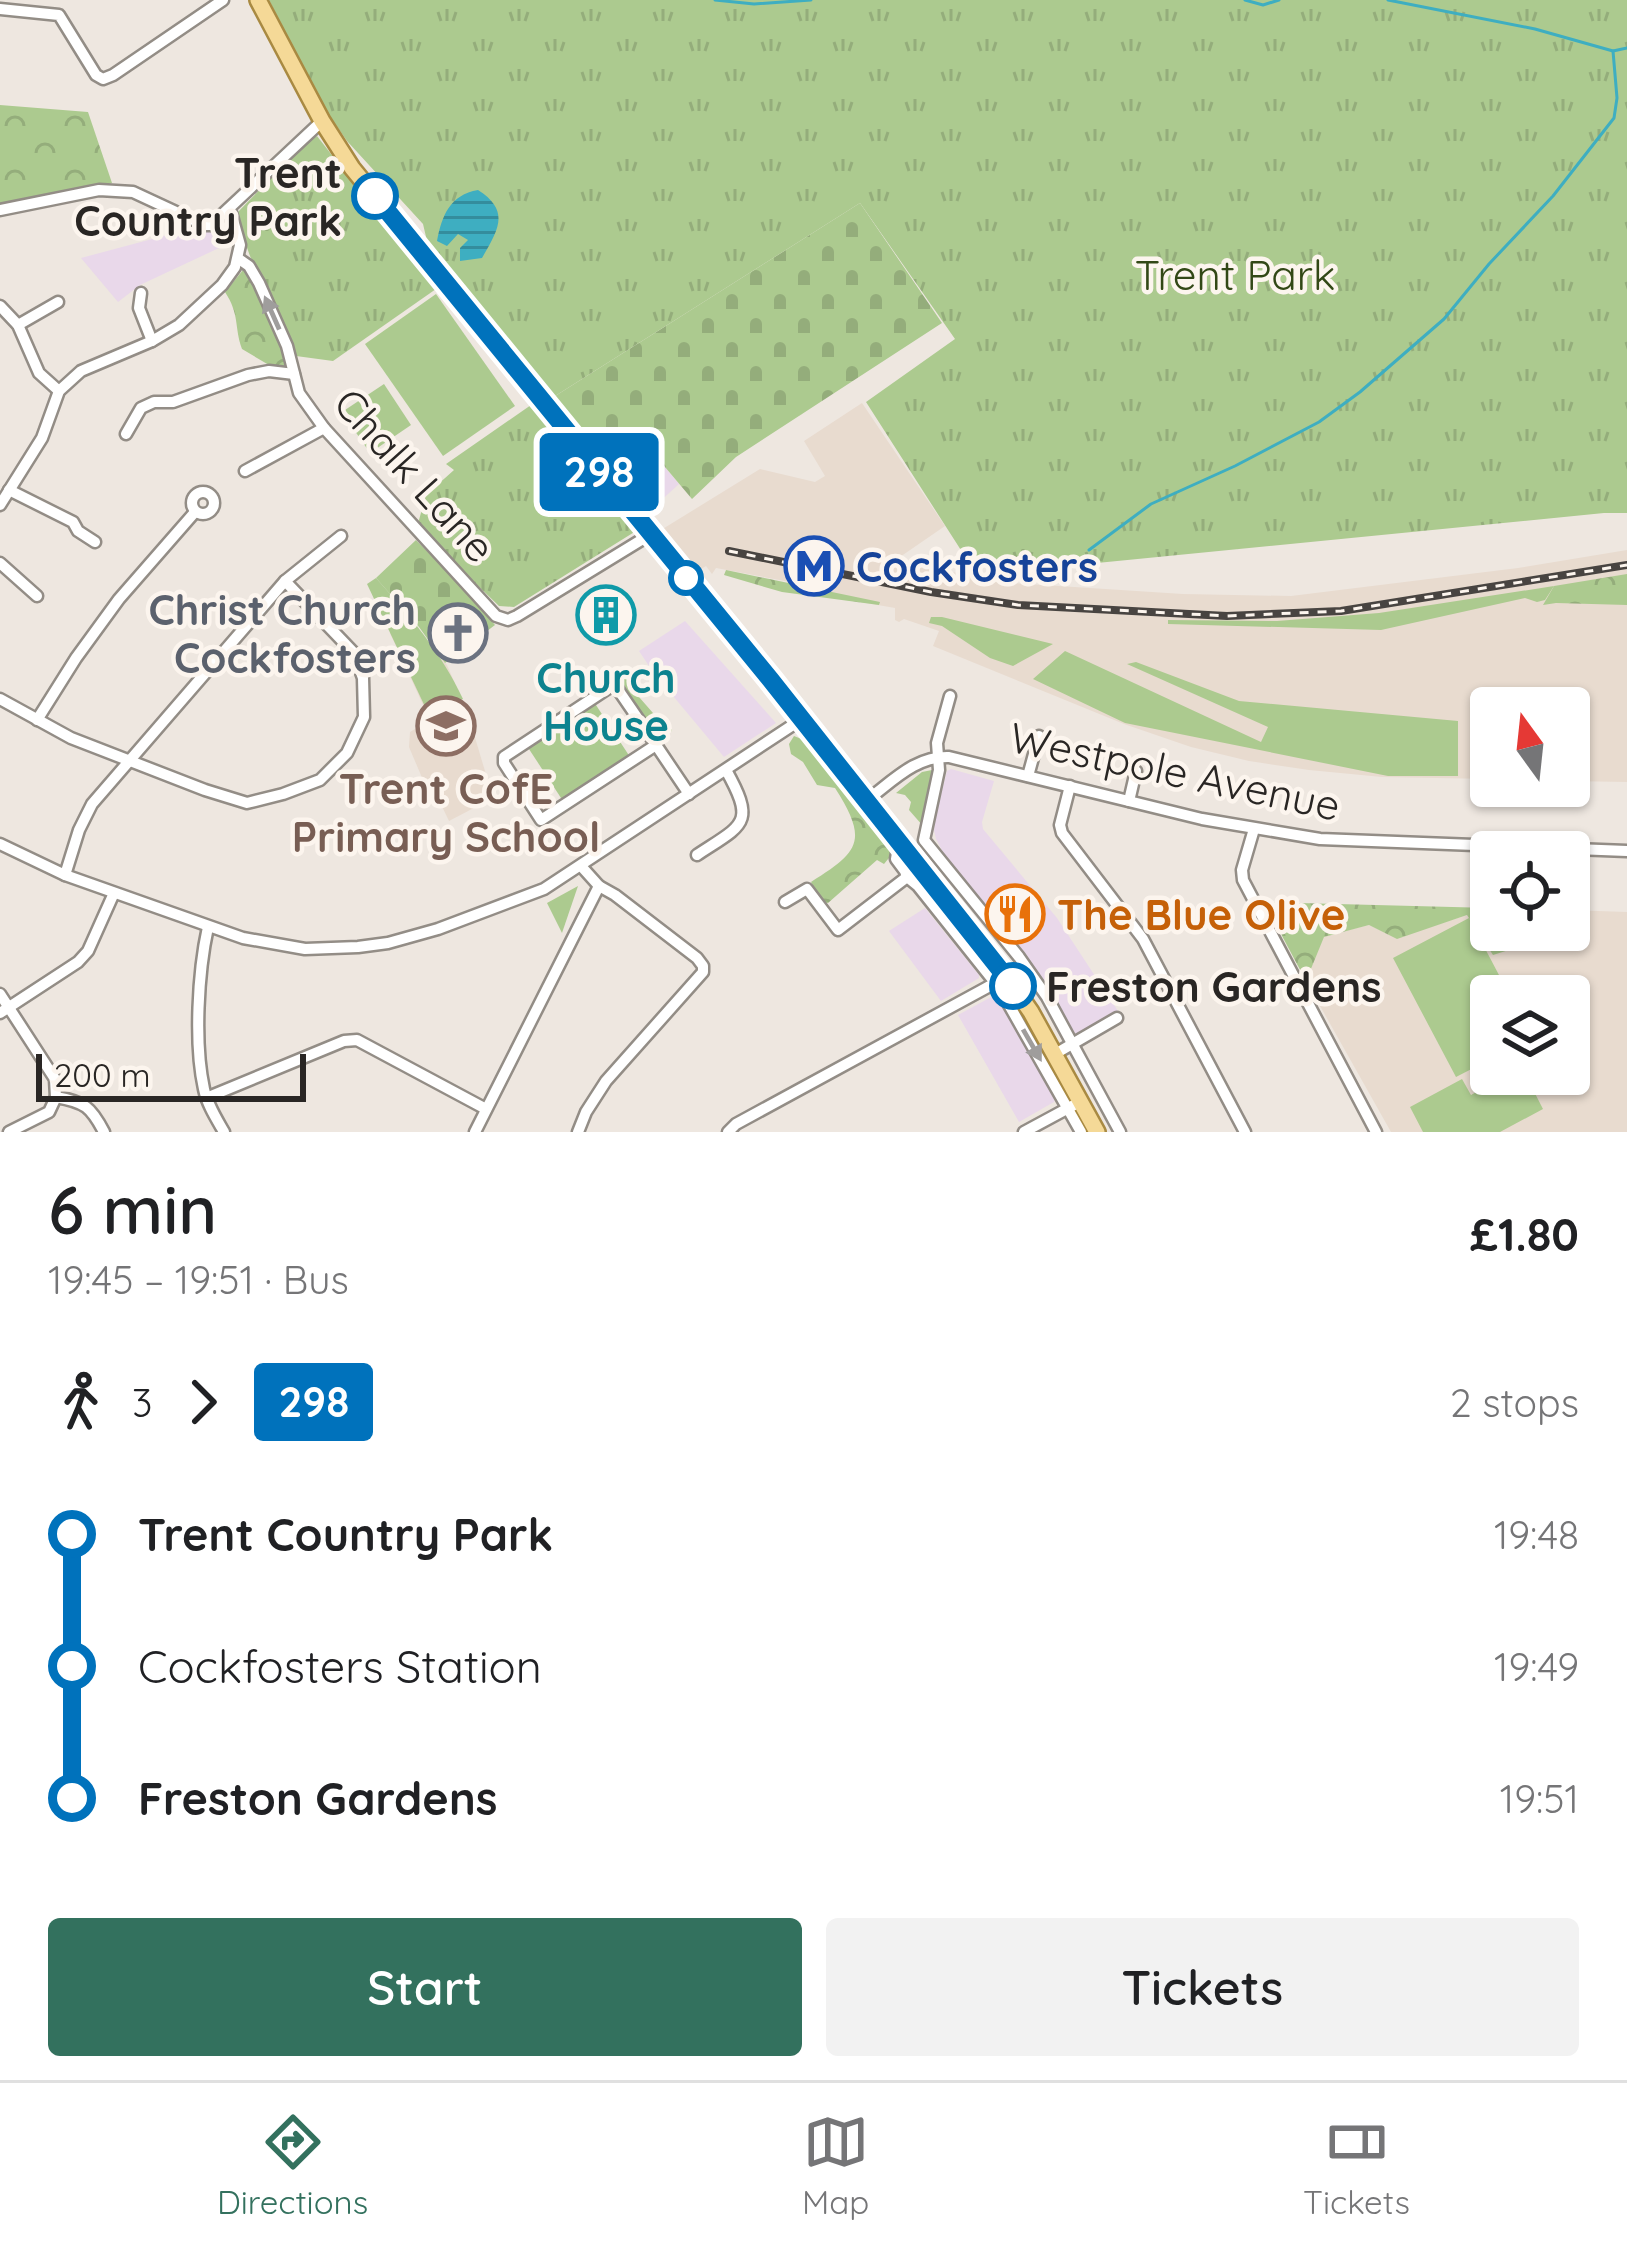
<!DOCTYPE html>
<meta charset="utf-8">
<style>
body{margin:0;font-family:Quicksand,sans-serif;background:#f2f2f2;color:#202124;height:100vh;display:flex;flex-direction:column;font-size:45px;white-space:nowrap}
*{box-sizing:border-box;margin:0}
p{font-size:39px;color:#757577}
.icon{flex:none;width:66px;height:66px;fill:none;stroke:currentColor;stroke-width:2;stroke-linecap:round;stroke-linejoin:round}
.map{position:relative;height:1132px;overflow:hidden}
.side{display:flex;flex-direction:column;background:#fff;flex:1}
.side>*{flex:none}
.badge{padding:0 24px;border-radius:9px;font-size:42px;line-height:78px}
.needle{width:78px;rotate:345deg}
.fabs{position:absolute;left:1470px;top:687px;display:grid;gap:24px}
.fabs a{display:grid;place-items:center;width:120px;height:120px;border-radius:12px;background:#fff;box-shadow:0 3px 9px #0004;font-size:60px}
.scale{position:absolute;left:36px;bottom:30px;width:270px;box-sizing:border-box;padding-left:12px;border:6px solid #292624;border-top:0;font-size:33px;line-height:42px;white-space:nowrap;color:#292624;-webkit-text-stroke:9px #fcf5ee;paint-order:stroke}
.map>.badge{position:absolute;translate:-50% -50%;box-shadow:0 0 0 6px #fff}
.legs{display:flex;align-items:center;gap:18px;height:132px;padding:0 48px;font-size:39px}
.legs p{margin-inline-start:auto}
.summary{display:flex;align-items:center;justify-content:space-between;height:204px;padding:0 48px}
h1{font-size:66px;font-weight:600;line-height:90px}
.action{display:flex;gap:24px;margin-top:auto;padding:24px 48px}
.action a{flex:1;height:138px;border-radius:12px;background:#33715e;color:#fff;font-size:48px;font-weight:600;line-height:138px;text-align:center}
.action a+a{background:#f2f2f2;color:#202124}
ul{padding:0 48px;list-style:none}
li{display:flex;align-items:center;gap:42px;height:132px;font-size:45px}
li i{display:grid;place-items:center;width:18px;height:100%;margin:0 15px;background:currentColor}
li i::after{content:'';width:30px;height:30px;margin:-15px;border:9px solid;border-radius:50%;background:#fff}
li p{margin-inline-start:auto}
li:first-child i{background:linear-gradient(#0000 50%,currentColor 0)}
li:last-child i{background:linear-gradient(currentColor 50%,#0000 0)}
.menu{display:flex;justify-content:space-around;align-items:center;height:168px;border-top:3px solid #e0e0e0;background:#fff;font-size:33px;color:#757577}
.menu a{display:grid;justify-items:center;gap:6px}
.menu .current{color:#33715e}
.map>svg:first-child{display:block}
.commercial{fill:#e9d8ea}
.built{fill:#e8dbcf;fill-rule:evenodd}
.green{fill:#acca8f}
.forest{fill:url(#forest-crowns)}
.cemetery{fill:url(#cemetery-stones)}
.park{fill:url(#park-tufts)}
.water{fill:url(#water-rules)}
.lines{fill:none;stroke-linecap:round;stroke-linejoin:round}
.stream{stroke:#3eaec1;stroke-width:3}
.minor-casing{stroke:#938d86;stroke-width:15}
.primary-casing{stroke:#a98a42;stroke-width:20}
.minor{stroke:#fff;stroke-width:10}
.primary{stroke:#f5d997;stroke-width:15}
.rail-casing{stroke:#484441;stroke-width:8}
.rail{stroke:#fcf5ee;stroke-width:3;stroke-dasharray:9;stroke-linecap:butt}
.oneway{fill:#9f9d9c}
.line-1-casing{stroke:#fff;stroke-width:27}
.line-1{stroke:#0072bc;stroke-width:18}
.stop-1-dot{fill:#fff;stroke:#0072bc;stroke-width:6}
.labels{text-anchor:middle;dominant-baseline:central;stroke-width:9;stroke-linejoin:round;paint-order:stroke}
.stop-label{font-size:42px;font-weight:bold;fill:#292624;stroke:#fcf5ee;text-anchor:end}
.park-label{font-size:42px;fill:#324816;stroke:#fcf5ee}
.street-label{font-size:42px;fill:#292624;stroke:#fcf5ee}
.transit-label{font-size:42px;font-weight:bold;fill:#164399;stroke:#fcf5ee;text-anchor:start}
.worship-label{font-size:42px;font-weight:bold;fill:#5b616d;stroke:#fcf5ee;text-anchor:end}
.culture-label{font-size:42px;font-weight:bold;fill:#0d838f;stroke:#fcf5ee}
.education-label{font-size:42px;font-weight:bold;fill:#785e54;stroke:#fcf5ee}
.food-label{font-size:42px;font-weight:bold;fill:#c56008;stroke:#fcf5ee;text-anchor:start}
</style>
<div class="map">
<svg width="1627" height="1132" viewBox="0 0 1627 1132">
<defs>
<pattern id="forest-crowns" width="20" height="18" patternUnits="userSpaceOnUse" patternTransform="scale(3)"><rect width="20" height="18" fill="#acca8f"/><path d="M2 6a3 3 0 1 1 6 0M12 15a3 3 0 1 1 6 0" fill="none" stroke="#94ad7b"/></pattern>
<pattern id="cemetery-stones" width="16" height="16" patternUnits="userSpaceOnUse" patternTransform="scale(3)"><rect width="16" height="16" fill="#acca8f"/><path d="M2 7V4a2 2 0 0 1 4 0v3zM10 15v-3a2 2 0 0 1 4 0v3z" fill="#94ad7b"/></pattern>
<pattern id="park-tufts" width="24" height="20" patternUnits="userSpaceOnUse" patternTransform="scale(3)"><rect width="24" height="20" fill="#acca8f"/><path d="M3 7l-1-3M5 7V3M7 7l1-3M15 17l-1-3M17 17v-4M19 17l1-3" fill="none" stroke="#94ad7b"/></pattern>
<pattern id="water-rules" width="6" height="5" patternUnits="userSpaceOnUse" patternTransform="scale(3)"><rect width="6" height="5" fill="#3eaec1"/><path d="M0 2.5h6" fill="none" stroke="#348d9d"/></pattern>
</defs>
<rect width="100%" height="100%" fill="#eee7e0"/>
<g class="commercial">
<path d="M197,227L210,230L231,227L234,241L140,285L118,302L81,258Z"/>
<path d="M637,434L679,484L646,514L600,459Z"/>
<path d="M685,621L776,723L724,757L653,672L639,651Z"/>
<path d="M951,769L994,781L982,822L983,829L1057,918L1118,1011L1076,1035L1026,954L944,854L936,839L934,830L935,819L947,771Z"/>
<path d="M925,908L979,975V978L941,1001L889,931Z"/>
<path d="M993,996L998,997L1055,1098L1054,1102L1019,1122L958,1015Z"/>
</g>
<g class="built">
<path d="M862,403L945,526L897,559L995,582L1183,594L1291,596L1518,568L1627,550V782L1569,781V708H1491V779L1382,777L1309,770L1249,761L1191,747L1124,724L933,646L939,631L904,619L899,622L895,620V608L815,594L806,585L716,568L712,574L706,566L696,572L661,530L760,469L815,482L825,476L804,441Z"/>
<path d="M410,621L447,665L468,714L493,798L449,821L436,794L430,786L426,787L409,747L410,732L430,720L390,633Z"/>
<path d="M1569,910L1627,912V1132H1391L1306,981L1324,936L1369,925L1397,938L1467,915L1512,949L1513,930H1569ZM1491,996H1569V1074H1491Z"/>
</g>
<g class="green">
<path d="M436,294L515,406L443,456L365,344Z"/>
<path d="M384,384L411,425L370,453L342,412Z"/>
<path d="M376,578C411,617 440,651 463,699L428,713L367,584Z"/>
<path d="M1554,586L1545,600L1537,602L1525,598L1381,630L1168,624V620L1277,621L1379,613Z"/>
<path d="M931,617H942L1053,644L1013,666L990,658L942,626L929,623Z"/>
<path d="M1065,651L1261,742L1268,727L1127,664L1136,662L1239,701L1458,721V776H1388L1125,723L1033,679Z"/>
<path d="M594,702L630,757L563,801L527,746Z"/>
<path d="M932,770L934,772L923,826L909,810L911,802L905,795L896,793L922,772Z"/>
<path d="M578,886L562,933L547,903Z"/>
<path d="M1469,918L1510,996H1491V1059L1456,1077L1393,958Z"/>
<path d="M1509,1074H1525L1543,1109L1500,1132H1423L1410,1107L1462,1079L1471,1095Z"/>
</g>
<g class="forest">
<path d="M0,105L88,112L112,183L0,206Z"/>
<path d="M243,270L249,273L285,347L288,366L274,368L242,349C234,326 240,315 225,292Z"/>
<path d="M726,570L880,602L879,605L782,592L724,575Z"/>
<path d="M1627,574V605L1556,603L1543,605L1554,586Z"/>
<path d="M620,677L628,678L635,684L632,689L667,729H672L671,732L651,733L614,684Z"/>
<path d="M794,736L804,740L893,853L884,864L877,860L828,903H823L811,882C859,852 869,841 835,788L817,785L803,762L791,754L789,744Z"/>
<path d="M1264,902L1491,908V930H1513L1512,949L1493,955L1467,915L1397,939L1369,925L1324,937L1306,981Z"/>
</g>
<g class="cemetery">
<path d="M860,203L942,323L736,457L692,499L638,435L600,458L552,398Z"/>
<path d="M416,540L466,591L495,625L445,663L419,627L376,578Z"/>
</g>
<g class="park">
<path d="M269,0H1627V513H1604L1026,570L966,558L866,402L955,339L860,203L552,398L427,241L423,224L347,141L322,105Z"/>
<path d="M317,136L436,289L333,361L296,356L250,256L235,215L306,142Z"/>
<path d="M531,405L636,531L514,607L499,606L417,527L426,495L454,470L446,464Z"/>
</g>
<path class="water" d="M478,190C511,211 498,230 482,258L460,261V248L468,240L458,234L447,246L437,241C442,215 450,195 478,190Z"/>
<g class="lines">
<g class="stream">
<path d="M715,0L754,4L811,0"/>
<path d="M1245,0L1263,5L1279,0"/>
<path d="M1388,0L1535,29L1613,51L1627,48"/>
<path d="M1089,550L1151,504L1235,466L1319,422L1360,392L1444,319L1489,264L1553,196L1614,118L1617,98L1613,51"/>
</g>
<defs>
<g id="minor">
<path d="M0,9L59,15L96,75L103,79L113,75L223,0"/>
<path d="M0,210L99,190L133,192L204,225H211L322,121"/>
<path d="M239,259L249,266L259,283L287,346L299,393L324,428L496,616L508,620L517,616L651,534"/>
<path d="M141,293L139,308L152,341"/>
<path d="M0,306L18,325L39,373L59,391"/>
<path d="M18,325L58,302"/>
<path d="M126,434L141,408L154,402H173L248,375L269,371L294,374"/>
<path d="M245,471L324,428"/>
<path d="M9,490L73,522L78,531L95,542"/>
<circle cx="203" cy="503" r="11"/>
<path d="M0,505L42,438L59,391L81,371L152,341L179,325L222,285L235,267L240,245L230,209"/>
<path d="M0,563L37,596"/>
<path d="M610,687L617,688L656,745L541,820L504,763V757Z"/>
<path d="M950,696L937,743L939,770L924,840L1019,957L1047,997L1120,1132"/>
<path d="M0,699L71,738L205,790L247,803L283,794L320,780L347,753L364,717L363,678L354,653L285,581"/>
<path d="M37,720L76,658L119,599L195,512"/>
<path d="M656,745L689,794"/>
<path d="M1028,776L1039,736"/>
<path d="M1070,786L1060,825L1062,833L1143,939L1245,1132"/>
<path d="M867,800C893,781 915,756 949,757L1202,819L1320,839L1627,851"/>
<path d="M1129,801L1136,771"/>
<path d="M1254,829L1242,870L1243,880L1376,1132"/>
<path d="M0,844L65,875L243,938L305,949L358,947L388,943L438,929L544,889L802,719"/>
<path d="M904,847L897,853L896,859L905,871L907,877L918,886L1000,989L1081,1132"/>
<path d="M697,855C744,824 756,824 726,770"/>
<path d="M65,875L79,830L92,804L285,581L341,536"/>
<path d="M785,902L807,889L838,930L907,877"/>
<path d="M208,927C198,972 194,1044 204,1089C207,1104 216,1118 224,1132"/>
<path d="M0,994L55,1079L56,1097C85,1102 91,1107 104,1132"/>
<path d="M0,1013L78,962L88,951L114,893"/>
<path d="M1055,1054L1117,1018"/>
<path d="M206,1098L344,1041L357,1040L486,1109"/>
<path d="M9,1132L49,1112L56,1097"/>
<path d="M475,1132L599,886L581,866"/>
<path d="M578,1132L586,1112L606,1081L703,972V966L697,958L615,895L599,886"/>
<path d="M728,1132L736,1124L997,982"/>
<path d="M1024,1132L1074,1105"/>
</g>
<path id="primary" d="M258,0L322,121L352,168L777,688L1006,976L1031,1012L1097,1132"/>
</defs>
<use href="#minor" class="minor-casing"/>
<use href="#primary" class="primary-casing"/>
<use href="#minor" class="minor"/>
<use href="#primary" class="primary"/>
<defs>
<path id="rail" d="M729,551L931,592L1018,605L1227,616L1341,611L1627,565"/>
</defs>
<use href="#rail" class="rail-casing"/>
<use href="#rail" class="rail"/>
</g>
<defs><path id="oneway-solid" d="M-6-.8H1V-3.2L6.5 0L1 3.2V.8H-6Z" transform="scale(3)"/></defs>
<g class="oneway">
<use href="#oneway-solid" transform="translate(272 313) rotate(-114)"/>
<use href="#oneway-solid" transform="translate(1032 1045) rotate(60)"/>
</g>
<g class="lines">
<defs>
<path id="line-1" d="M375,196L770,679L1013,986"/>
</defs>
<use href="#line-1" class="line-1-casing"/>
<use href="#line-1" class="line-1"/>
</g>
<defs>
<symbol id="metro-ring" viewBox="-11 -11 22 22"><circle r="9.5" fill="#fcf5ee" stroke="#1a4fb4" stroke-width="1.5"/><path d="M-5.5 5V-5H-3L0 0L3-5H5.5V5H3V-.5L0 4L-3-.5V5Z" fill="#1a4fb4"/></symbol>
<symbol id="building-ring" viewBox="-11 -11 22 22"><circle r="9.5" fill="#fcf5ee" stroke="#0f9aa8" stroke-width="1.5"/><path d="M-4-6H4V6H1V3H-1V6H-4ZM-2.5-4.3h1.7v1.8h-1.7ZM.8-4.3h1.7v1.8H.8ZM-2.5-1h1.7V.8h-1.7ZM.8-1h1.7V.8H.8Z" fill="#0f9aa8"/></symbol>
<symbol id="church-ring" viewBox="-11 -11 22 22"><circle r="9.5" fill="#fcf5ee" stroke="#6b7280" stroke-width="1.5"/><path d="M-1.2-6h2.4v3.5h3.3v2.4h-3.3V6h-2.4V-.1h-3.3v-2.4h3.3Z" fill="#6b7280"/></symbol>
<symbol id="school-ring" viewBox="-11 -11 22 22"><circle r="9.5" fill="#fcf5ee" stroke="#8d6e63" stroke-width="1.5"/><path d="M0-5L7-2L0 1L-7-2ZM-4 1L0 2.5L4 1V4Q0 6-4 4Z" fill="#8d6e63"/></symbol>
<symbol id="restaurant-ring" viewBox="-11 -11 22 22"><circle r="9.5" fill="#fcf5ee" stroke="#e8710a" stroke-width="1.5"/><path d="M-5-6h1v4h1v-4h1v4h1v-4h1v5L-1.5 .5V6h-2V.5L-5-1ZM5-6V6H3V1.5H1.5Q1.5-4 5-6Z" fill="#e8710a"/></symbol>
</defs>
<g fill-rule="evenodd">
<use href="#metro-ring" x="781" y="533" width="66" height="66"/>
<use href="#building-ring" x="573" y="582" width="66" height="66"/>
<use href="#church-ring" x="425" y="600" width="66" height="66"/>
<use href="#school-ring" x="413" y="693" width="66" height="66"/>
<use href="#restaurant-ring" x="982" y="881" width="66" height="66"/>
</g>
<g class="stop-1-dot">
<circle cx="375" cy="196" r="21"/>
<circle cx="686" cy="578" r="15"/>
<circle cx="1013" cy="986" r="21"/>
</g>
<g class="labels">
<g class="stop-label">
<text x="342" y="172">Trent<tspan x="342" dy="48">Country Park</tspan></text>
<text x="1046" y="986" text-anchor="start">Freston Gardens</text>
</g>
<g class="park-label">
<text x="1235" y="274">Trent Park</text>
</g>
<g class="street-label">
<text transform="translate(415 475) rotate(48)">Chalk Lane</text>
<text transform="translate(1175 771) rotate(12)">Westpole Avenue</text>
</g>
<g class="transit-label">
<text x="856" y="566">Cockfosters</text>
</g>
<g class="worship-label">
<text x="416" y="609">Christ Church<tspan x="416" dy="48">Cockfosters</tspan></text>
</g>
<g class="culture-label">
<text x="606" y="677">Church<tspan x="606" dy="48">House</tspan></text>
</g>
<g class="education-label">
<text x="446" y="788">Trent CofE<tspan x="446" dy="48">Primary School</tspan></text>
</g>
<g class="food-label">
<text x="1057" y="914">The Blue Olive</text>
</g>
</g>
</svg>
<div class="fabs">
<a><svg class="needle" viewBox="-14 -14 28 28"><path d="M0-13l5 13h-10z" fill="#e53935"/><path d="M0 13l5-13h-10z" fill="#757577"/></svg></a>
<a><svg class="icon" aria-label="locate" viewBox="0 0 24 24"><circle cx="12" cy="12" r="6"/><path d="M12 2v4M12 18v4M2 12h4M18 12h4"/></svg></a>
<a><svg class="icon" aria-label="layers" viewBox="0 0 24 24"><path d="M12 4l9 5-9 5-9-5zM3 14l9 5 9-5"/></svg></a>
</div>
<div class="scale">200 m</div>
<b class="badge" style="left:599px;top:472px;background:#0072bc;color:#fff">298</b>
</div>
<section class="side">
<div class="summary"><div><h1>6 min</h1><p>19:45 – 19:51 · Bus</p></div><b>£1.80</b></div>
<div class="legs"><svg class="icon" aria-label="walk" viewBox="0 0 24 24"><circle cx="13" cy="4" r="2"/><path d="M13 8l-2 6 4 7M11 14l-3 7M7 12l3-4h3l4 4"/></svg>3<svg class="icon" aria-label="forward" viewBox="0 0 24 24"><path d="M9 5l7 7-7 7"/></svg><b class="badge" style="background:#0072bc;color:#fff">298</b><p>2 stops</p></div>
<ul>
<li><i style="color:#0072bc"></i><b>Trent Country Park</b><p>19:48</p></li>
<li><i style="color:#0072bc"></i><span>Cockfosters Station</span><p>19:49</p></li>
<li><i style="color:#0072bc"></i><b>Freston Gardens</b><p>19:51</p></li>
</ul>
<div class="action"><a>Start</a><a>Tickets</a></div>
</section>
<nav class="menu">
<a class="current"><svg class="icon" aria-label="directions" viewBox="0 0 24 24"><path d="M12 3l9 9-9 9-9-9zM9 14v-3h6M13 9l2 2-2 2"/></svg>Directions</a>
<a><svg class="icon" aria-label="map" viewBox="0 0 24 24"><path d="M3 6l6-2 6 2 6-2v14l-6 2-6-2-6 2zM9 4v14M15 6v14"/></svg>Map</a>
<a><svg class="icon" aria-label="tickets" viewBox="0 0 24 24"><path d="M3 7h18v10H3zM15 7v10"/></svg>Tickets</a>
</nav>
